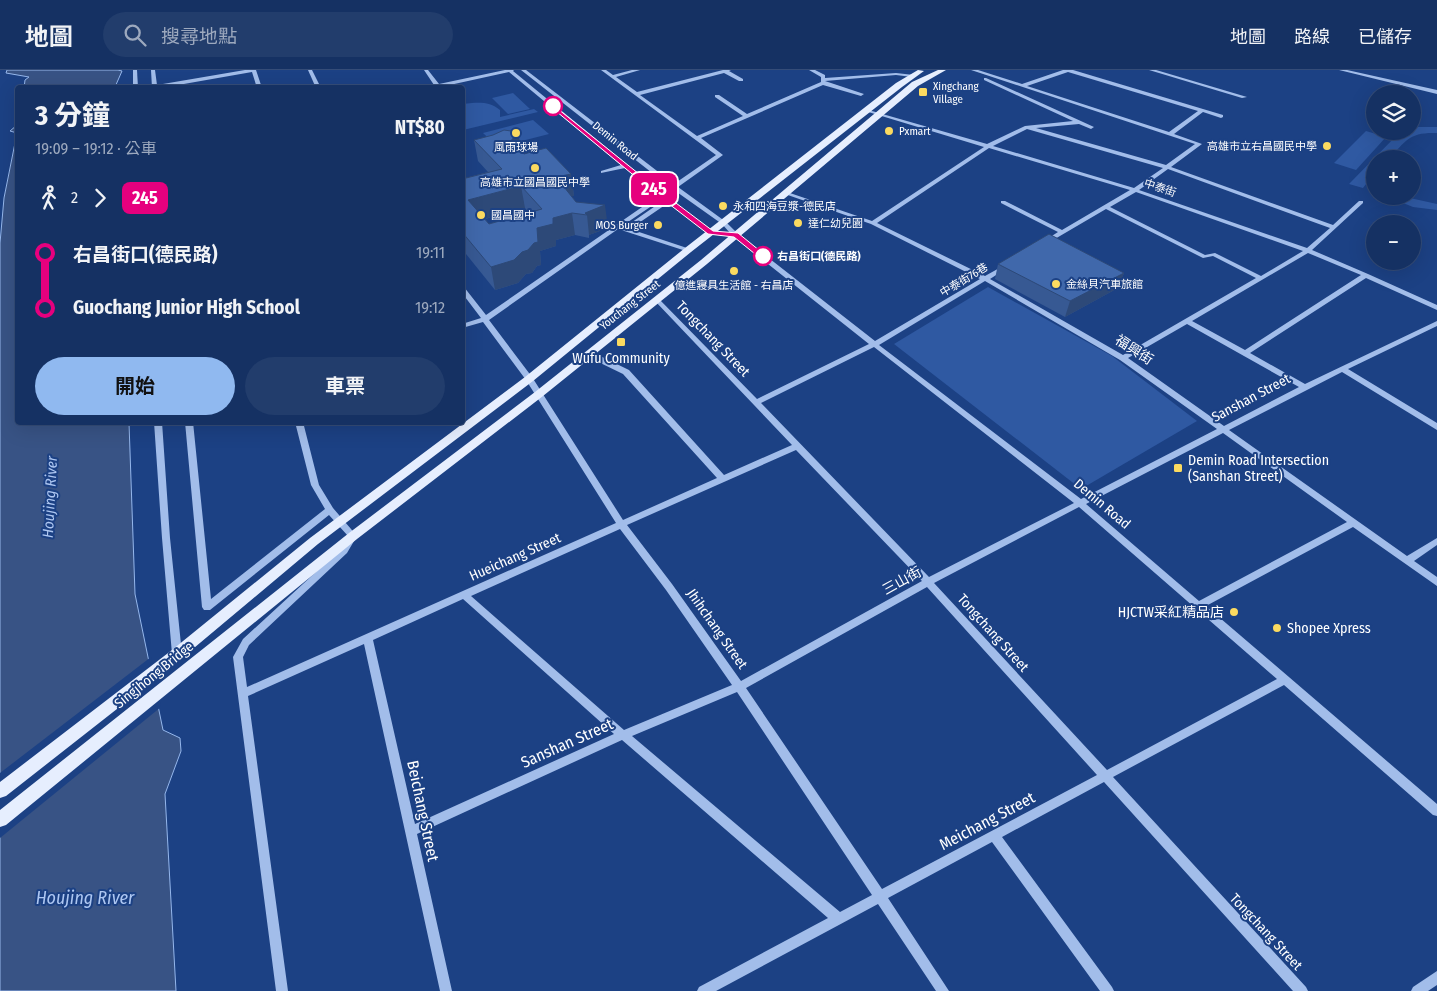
<!DOCTYPE html>
<html lang="zh-TW">
<meta charset="utf-8">
<style>
body{margin:0;font-family:"Fira Sans Condensed","Noto Sans TC",sans-serif;background:#223d6c;color:#f1f3f6;height:100vh;display:flex;flex-direction:column;font-size:19px;white-space:nowrap}
*{box-sizing:border-box;margin:0}
p{font-size:16px;color:#9da9be}
.icon{flex:none;width:28px;height:28px;fill:none;stroke:currentColor;stroke-width:2;stroke-linecap:round;stroke-linejoin:round}
.map{position:relative;flex:1;overflow:hidden}
.details{position:absolute;left:15px;top:15px;width:450px;height:340px;display:flex;flex-direction:column;background:#153163;border-radius:5px;box-shadow:0 5px 20px #0002,0 0 0 1px #344c78}
.details>*{flex:none}
.badge{padding:0 10px;border-radius:8px;font-size:18px;line-height:32px}
.tools{position:absolute;left:1366px;top:15px;display:grid;gap:10px}
.tools a{display:grid;place-items:center;width:55px;height:55px;border-radius:50%;background:#153163;box-shadow:0 5px 20px #0002,0 0 0 1px #344c78;font-size:25px}
.map>.badge{position:absolute;translate:-50% -50%;box-shadow:0 0 0 2px #fff}
.legs{display:flex;align-items:center;gap:8px;height:55px;padding:0 20px;font-size:16px}
.legs p{margin-inline-start:auto}
.summary{display:flex;align-items:center;justify-content:space-between;height:85px;padding:0 20px}
h1{font-size:28px;font-weight:700;line-height:38px}
.action{display:flex;gap:10px;margin-top:auto;padding:10px 20px}
.action a{flex:1;height:58px;border-radius:30px;background:#90b9f0;color:#111;font-size:20px;font-weight:700;line-height:58px;text-align:center}
.action a+a{background:#223d6c;color:#f1f3f6}
ul{padding:0 20px;list-style:none}
li{display:flex;align-items:center;gap:18px;height:55px;font-size:19px}
li i{display:grid;place-items:center;width:8px;height:100%;margin:0 6px;background:currentColor}
li i::after{content:'';width:12px;height:12px;margin:-6px;border:4px solid;border-radius:50%;background:#153163}
li p{margin-inline-start:auto}
li:first-child i{background:linear-gradient(#0000 50%,currentColor 0)}
li:last-child i{background:linear-gradient(currentColor 50%,#0000 0)}
header{display:flex;align-items:center;gap:30px;box-sizing:border-box;height:70px;padding:0 25px;background:#153163;border-bottom:1px solid #344c78}
header strong{font-size:24px}
nav{display:flex;gap:28px;margin-inline-start:auto;font-size:18px}
.search{width:350px;height:45px;background:#223d6c;display:flex;align-items:center;gap:12px;box-sizing:border-box;padding:0 18px;border-radius:28px;color:#9da9be;font-size:19px}
.map>svg:first-child{display:block}
.green{fill:#2f59a2}
.water{fill:#385385;stroke:#95b7ec}
.pier{fill:#1c4184}
.lines{fill:none;stroke-linecap:round;stroke-linejoin:round}
.minor{fill:#a2bdea;fill-rule:evenodd}
.major{fill:#e6eefe;fill-rule:evenodd}
.wall{fill:#375993;fill-rule:evenodd}
.shaded-wall{fill:#2d4978}
.building{fill:#4068ab;stroke:#2d4978;fill-rule:evenodd}
.line-1{fill:#e6007e;stroke:#fff}
.poi-dot{fill:#fbda60;stroke:#1c4184;stroke-width:2}
.stop-1-dot{fill:#fff;stroke:#e6007e;stroke-width:2.5}
.labels{text-anchor:middle;dominant-baseline:central;stroke-width:4;stroke-linejoin:round;paint-order:stroke}
.far-poi-label{font-size:11px;fill:#fff;stroke:#1c4184;text-anchor:start}
.far-street-label{font-size:11px;fill:#fff;stroke:#1c4184}
.far-stop-label{font-size:11px;font-weight:bold;fill:#fff;stroke:#1c4184;text-anchor:start}
.street-label{font-size:14px;fill:#fff;stroke:#1c4184}
.poi-label{font-size:14px;fill:#fff;stroke:#1c4184;text-anchor:start}
.water-label{font-size:15px;font-style:italic;fill:#aec7f2;stroke:#1c4184}
.near-street-label{font-size:16px;fill:#fff;stroke:#1c4184}
.near-water-label{font-size:18px;font-style:italic;fill:#aec7f2;stroke:#1c4184}
</style>
<header>
<strong>地圖</strong>
<div class="search"><svg class="icon" aria-label="search" viewBox="0 0 24 24"><circle cx="10" cy="10" r="6"/><path d="M15 15l6 6"/></svg>搜尋地點</div>
<nav><a>地圖</a><a>路線</a><a>已儲存</a></nav>
</header>
<div class="map">
<svg width="1437" height="921" viewBox="0 0 1437 921">
<rect width="100%" height="100%" fill="#1c4184"/>
<g class="green">
<path d="M513,23L530,39L508,44L492,28Z"/>
<path d="M472,33C482,32 492,33 500,40V47L534,39L538,42L463,60V34Z"/>
<path d="M533,50L549,64L498,77L483,63Z"/>
<path d="M1418,57H1437V63C1410,62 1406,70 1389,89H1375V120L1366,114L1363,118L1349,114L1399,63L1412,61L1413,59Z"/>
<path d="M1366,61L1386,67L1356,100L1334,93Z"/>
<path d="M1386,126H1401L1437,134V140L1413,137Z"/>
<path d="M988,217L1112,286L1197,351L1081,419L894,274Z"/>
</g>
<g class="water">
<path d="M7,0H118L122,1L115,17L24,18L25,10L29,7L6,3Z"/>
<path d="M17,55L18,352L129,353L135,524L163,660L180,668L181,681L165,724L176,921H0V173L4,128L17,63L10,61Z"/>
</g>
<path class="pier" d="M151,587L161,637L0,768V703Z"/>
<g class="lines">
<g class="minor">
<path d="M133,0H137L138,18H133Z"/>
<path d="M151,0H155L157,15L245,0H256L262,18H257L252,2L161,18H152Z"/>
<path d="M308,0H312L321,18H316Z"/>
<path d="M424,0H428L439,14L505,0H514L513,1L662,123L670,117L521,0H526L674,114L716,85L601,0H606L613,5L632,0H640L616,7L637,22L723,0H731L729,1L743,9V11H739L724,3L640,25L697,66L743,46L715,27V25H719L747,44L821,12V7L809,0H815L825,5V8L896,3L914,5V6L912,7L896,5L825,11L864,24L861,26L823,15L701,68L723,85L678,117L726,152L738,164L875,271L980,209L871,154L782,123L787,122L872,151L984,77L865,41V39L987,74L1025,56L1073,51L984,10V8H986L1094,57L1091,59L1079,54L1036,58L1166,95L1195,74L971,0H978L1022,14L1063,0H1073L1223,45V47L1221,48L1203,42L1174,64L1202,74L1171,97L1333,155L1359,131H1363V133L1312,180L1368,204L1437,235V240L1366,208L1250,283L1305,314L1437,251V256L1348,299L1437,353V360L1342,302L1229,360L1407,486L1437,468V475L1414,491L1437,507V516L1353,457L1206,536L1437,734V746L1433,745L1284,615L1113,707L1306,917L1308,921H1293L1104,712L1002,767L1112,917L1114,921H1100L992,772L888,828L949,921H936L878,834L716,921H697L699,917L828,848L622,670L417,764L452,921H440L364,574L248,626L288,921H276L233,587L243,569L341,479L348,466L329,445L210,540H204L202,537L185,352H193L211,529L325,439L311,415L295,352H303L319,415L333,438L357,466L347,483L249,575L243,587L247,617L616,453L526,310L483,252L462,258V254L481,248L462,223V216L464,217L486,245L658,126L625,98L601,103V101L621,95L509,2L436,18H424L434,15ZM1068,2L1198,41L1169,62L1027,16ZM1027,59L1163,98L1134,118L993,76ZM989,78L1130,120L1062,160L1005,131H1001V133L1058,162L1044,171V173H1048L1106,139L1203,188L1213,186L1256,208L1123,285L990,209L1007,198V196H1003L985,206L877,153ZM1168,99L1330,158L1307,178L1139,120ZM674,120L722,154L730,163L713,161L665,126ZM1136,122L1303,181L1261,206L1215,183L1205,185L1110,137ZM662,129L664,130L625,157L622,156ZM668,133L709,164L734,167L869,274L757,329L659,229H655V231L792,375L724,405L629,300L592,282H586V286L623,304L717,408L623,450L532,307L489,250L618,159L686,181H690V179L630,159ZM1308,183L1361,205L1245,280L1192,251ZM985,211L1120,290L1217,359L1081,429L879,275ZM1187,254L1299,317L1224,356L1128,288ZM874,277L1074,433L929,507L761,333ZM1223,363L1347,452L1199,531L1086,434ZM796,380L922,511L741,611L672,514L627,455ZM1079,437L1277,609L1107,700L934,513ZM620,459L666,520L732,615L624,660L471,526ZM927,517L1097,705L882,819L746,618ZM463,529L614,664L415,754L373,570ZM737,622L872,825L840,842L632,666Z"/>
<path d="M1149,0H1156L1247,27L1242,28Z"/>
<path d="M1339,0H1347L1437,20V24Z"/>
<path d="M154,352H162L170,468L182,584L180,587L177,588L174,587L172,584L162,468Z"/>
<path d="M1437,901V915L1428,921H1411L1413,917Z"/>
</g>
<g class="major">
<path d="M918,0L924,1L902,17L691,182L533,311L318,474L182,588L6,726L0,728V712L172,580L310,468L525,307L685,178L896,13Z"/>
<path d="M938,0H946L918,16L707,194L543,326L357,469L6,755L0,757V740L349,463L535,322L701,190L912,12Z"/>
</g>
</g>
<g class="wall">
<path d="M518,62L522,83L524,84L571,104L574,126H571L576,132L608,158L589,165V168L575,165L556,170V176L540,181L541,195L537,196L532,203L526,204L518,213L495,220L462,179V109L488,102L478,91L474,70ZM525,138L529,143L489,154L485,149Z"/>
<path d="M998,194L1124,203L1118,218L1065,247L995,209Z"/>
</g>
<g class="shaded-wall">
<path d="M518,62L522,83L510,72Z"/>
<path d="M571,104L574,126L559,129L556,107Z"/>
<path d="M521,116L525,138L473,152L468,130Z"/>
<path d="M605,135L608,158L589,165L587,145L585,143Z"/>
<path d="M572,143L575,165L556,170V176L540,181L541,195L537,196L532,203L526,204L518,213L495,220L491,197L537,158L553,148Z"/>
<path d="M1124,203L1118,218L1065,247L1070,231Z"/>
</g>
<g class="building">
<path d="M504,60L518,62L510,72L524,84L546,78L571,104L556,107L576,132L605,135L585,143L587,145L572,143L553,148V154L537,158L538,172L534,173L528,180L522,182L514,190L491,197L462,162V109L502,99L474,70L493,65ZM521,116L542,139L489,154L468,130Z"/>
<path d="M1049,164L1124,203L1070,231L998,194Z"/>
</g>
<path class="line-1" d="M553,35L664,124L713,161L738,163L765,185V188H760L734,167L708,164L660,127L551,37Z"/>
<g class="poi-dot">
<rect x="918" y="17" width="10" height="10" rx="2.5"/>
<circle cx="889" cy="61" r="5"/>
<circle cx="516" cy="63" r="5"/>
<circle cx="1327" cy="76" r="5"/>
<circle cx="535" cy="98" r="5"/>
<circle cx="723" cy="136" r="5"/>
<circle cx="481" cy="145" r="5"/>
<circle cx="798" cy="153" r="5"/>
<circle cx="658" cy="155" r="5"/>
<circle cx="734" cy="201" r="5"/>
<circle cx="1056" cy="214" r="5"/>
<rect x="616" y="267" width="10" height="10" rx="2.5"/>
<rect x="1173" y="393" width="10" height="10" rx="2.5"/>
<circle cx="1234" cy="542" r="5"/>
<circle cx="1277" cy="558" r="5"/>
</g>
<g class="stop-1-dot">
<circle cx="553" cy="36" r="9"/>
<circle cx="763" cy="186" r="9"/>
</g>
<g class="labels">
<g class="far-poi-label">
<text x="933" y="16">Xingchang<tspan x="933" dy="13">Village</tspan></text>
<text x="899" y="61">Pxmart</text>
<text x="1317" y="76" text-anchor="end">高雄市立右昌國民中學</text>
<text x="516" y="77" text-anchor="middle">風雨球場</text>
<text x="535" y="112" text-anchor="middle">高雄市立國昌國民中學</text>
<text x="733" y="136">永和四海豆漿-德民店</text>
<text x="491" y="145">國昌國中</text>
<text x="808" y="153">達仁幼兒園</text>
<text x="648" y="155" text-anchor="end">MOS Burger</text>
<text x="1066" y="214">金絲貝汽車旅館</text>
<text x="734" y="215" text-anchor="middle">億進寢具生活館 - 右昌店</text>
</g>
<g class="far-street-label">
<text transform="translate(615 71) rotate(39)">Demin Road</text>
<text transform="translate(1160 118) rotate(19)">中泰街</text>
<text transform="translate(964 210) rotate(-31)">中泰街76巷</text>
<text transform="translate(630 235) rotate(-38)">Youchang Street</text>
</g>
<g class="far-stop-label">
<text x="777" y="186">右昌街口(德民路)</text>
</g>
<g class="street-label">
<text transform="translate(713 269) rotate(46)">Tongchang Street</text>
<text transform="translate(1134 280) rotate(33)">福興街</text>
<text transform="translate(1251 328) rotate(-28)">Sanshan Street</text>
<text transform="translate(1102 434) rotate(40)">Demin Road</text>
<text transform="translate(515 487) rotate(-24)">Hueichang Street</text>
<text transform="translate(902 511) rotate(-29)">三山街</text>
<text transform="translate(717 559) rotate(55)">Jhihchang Street</text>
<text transform="translate(993 563) rotate(48)">Tongchang Street</text>
<text transform="translate(154 605) rotate(-39)">Singjhong Bridge</text>
<text transform="translate(1266 862) rotate(47)">Tongchang Street</text>
</g>
<g class="poi-label">
<text x="621" y="288" text-anchor="middle">Wufu Community</text>
<text x="1188" y="390">Demin Road Intersection<tspan x="1188" dy="16">(Sanshan Street)</tspan></text>
<text x="1224" y="542" text-anchor="end">HJCTW采紅精品店</text>
<text x="1287" y="558">Shopee Xpress</text>
</g>
<g class="water-label">
<text transform="translate(50 427) rotate(-87)">Houjing River</text>
</g>
<g class="near-street-label">
<text transform="translate(567 673) rotate(-24)">Sanshan Street</text>
<text transform="translate(423 741) rotate(78)">Beichang Street</text>
<text transform="translate(987 751) rotate(-28)">Meichang Street</text>
</g>
<g class="near-water-label">
<text x="85" y="828">Houjing River</text>
</g>
</g>
</svg>
<div class="tools">
<a><svg class="icon" aria-label="layers" viewBox="0 0 24 24"><path d="M12 4l9 5-9 5-9-5zM3 14l9 5 9-5"/></svg></a>
<a>+</a>
<a>−</a>
</div>
<b class="badge" style="left:654px;top:119px;background:#e6007e;color:#fff">245</b>
<section class="details">
<div class="summary"><div><h1>3 分鐘</h1><p>19:09 – 19:12 · 公車</p></div><b>NT$80</b></div>
<div class="legs"><svg class="icon" aria-label="walk" viewBox="0 0 24 24"><circle cx="13" cy="4" r="2"/><path d="M13 8l-2 6 4 7M11 14l-3 7M7 12l3-4h3l4 4"/></svg>2<svg class="icon" aria-label="forward" viewBox="0 0 24 24"><path d="M9 5l7 7-7 7"/></svg><b class="badge" style="background:#e6007e;color:#fff">245</b></div>
<ul>
<li><i style="color:#e6007e"></i><b>右昌街口(德民路)</b><p>19:11</p></li>
<li><i style="color:#e6007e"></i><b>Guochang Junior High School</b><p>19:12</p></li>
</ul>
<div class="action"><a>開始</a><a>車票</a></div>
</section>
</div>
